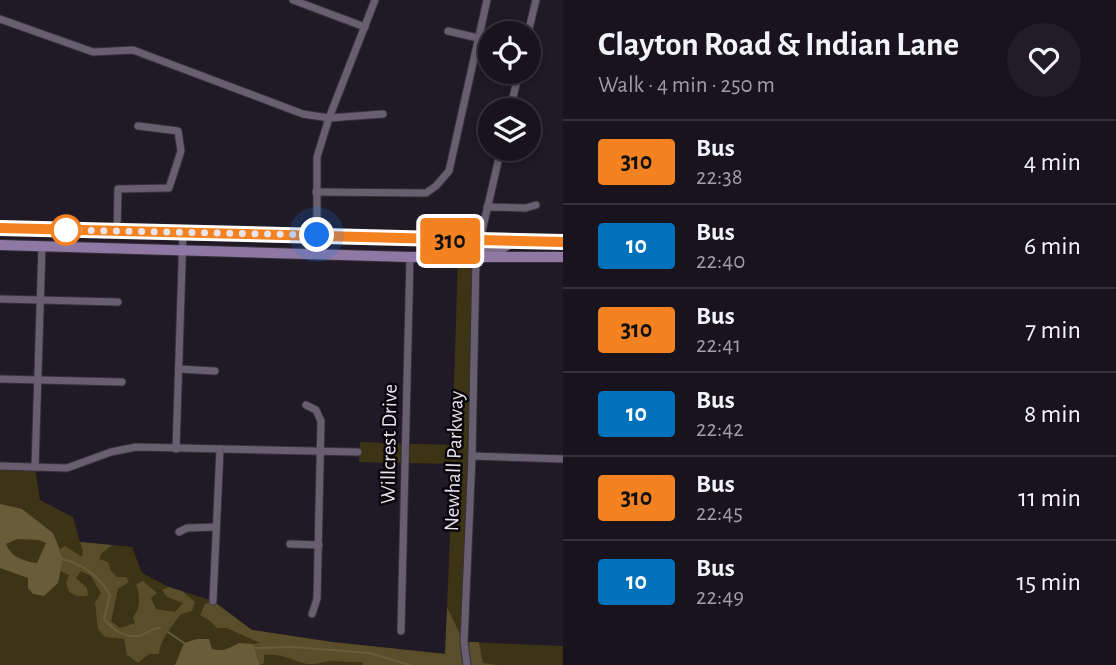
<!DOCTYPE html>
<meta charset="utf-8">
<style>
body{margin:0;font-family:"Alegreya Sans",sans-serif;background:#211c25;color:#f1f3f6;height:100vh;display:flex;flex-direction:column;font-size:26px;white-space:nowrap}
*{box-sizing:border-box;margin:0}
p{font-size:23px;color:#9f9ea3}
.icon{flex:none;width:38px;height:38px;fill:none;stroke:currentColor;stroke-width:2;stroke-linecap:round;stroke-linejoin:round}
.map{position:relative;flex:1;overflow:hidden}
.panel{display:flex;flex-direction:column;background:#18131c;width:553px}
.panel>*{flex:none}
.badge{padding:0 14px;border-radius:5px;font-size:24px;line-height:46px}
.fabs{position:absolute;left:478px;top:21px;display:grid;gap:14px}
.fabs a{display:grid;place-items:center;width:63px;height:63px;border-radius:50%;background:#18131c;box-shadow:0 4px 10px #0003,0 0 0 2px #36323b;font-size:35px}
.you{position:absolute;width:35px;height:35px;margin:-18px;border:5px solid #fff;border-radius:50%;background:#1a73e8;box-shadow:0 0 0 10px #1a73e833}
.map>.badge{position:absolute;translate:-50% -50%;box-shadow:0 0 0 4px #fff}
.round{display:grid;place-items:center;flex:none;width:74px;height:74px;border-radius:37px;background:#211c25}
.headline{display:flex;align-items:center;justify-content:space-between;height:119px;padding:0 35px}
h1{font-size:33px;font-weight:600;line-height:52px}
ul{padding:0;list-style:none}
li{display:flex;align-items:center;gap:21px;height:84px;padding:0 35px;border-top:2px solid #36323b}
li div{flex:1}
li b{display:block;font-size:26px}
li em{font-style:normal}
li .badge{min-width:77px;font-weight:700;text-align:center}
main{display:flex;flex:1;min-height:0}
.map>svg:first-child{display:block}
.green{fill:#3d3315}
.forest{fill:#5a4d29}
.water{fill:#695c38;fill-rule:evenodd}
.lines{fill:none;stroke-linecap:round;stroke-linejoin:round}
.stream{stroke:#695c38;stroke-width:2}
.minor-casing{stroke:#36323b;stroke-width:9}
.secondary-casing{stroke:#36323b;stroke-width:11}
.primary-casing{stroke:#36323b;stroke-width:12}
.minor{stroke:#675f6f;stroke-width:7}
.secondary{stroke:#7b6c89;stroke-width:10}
.primary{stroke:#8f78a3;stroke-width:10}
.line-casing{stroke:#fff;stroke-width:16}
.line{stroke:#f58220;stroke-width:10}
.walk{stroke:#e8e4ed;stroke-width:7;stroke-dasharray:0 12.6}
.stop-dot{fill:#fff;stroke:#f58220;stroke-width:3.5}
.labels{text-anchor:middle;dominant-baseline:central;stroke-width:5;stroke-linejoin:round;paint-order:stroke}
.street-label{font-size:21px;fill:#e8e4ed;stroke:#08060b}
</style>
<main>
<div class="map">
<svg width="563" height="665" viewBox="0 0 563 665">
<rect width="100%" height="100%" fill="#201926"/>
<path class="green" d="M458,257H476L464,642L563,646V665H0V466L35,467L40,500L73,517L80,542L132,547L142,573L169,587L213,601L252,630L332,642L467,656L464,642L447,607L453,464L359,462L360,442L452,445Z"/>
<g class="forest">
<path d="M80,542L112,545L102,553L99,559L108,562L111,571L117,577H126L129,582L118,589L111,621L120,628L135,623L133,617C141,608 140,594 136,584L143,581L157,593L151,598L156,609L175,612L183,603L167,597L162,590L169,587L182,591L195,602L192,611L181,614C172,626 160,639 159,654H149L138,663L127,655L124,639L105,637L98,629L95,603L101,593L91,576L81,571L76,578L87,588L88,596H77L69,592L66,583L69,575L60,571L63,558L60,549L65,546L82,557L83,550Z"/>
<path d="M213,601L252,630L332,642L445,654L447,607L464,642H479L483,663L498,665H363L362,662C352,663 344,661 334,661C324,661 318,665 307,664C290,660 283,653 264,655V663L260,665L253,644L260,643L227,628H217L209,620L200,615L205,604Z"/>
</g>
<g class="water">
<path d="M0,504L22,509L53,533L63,558L58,583L44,596L33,594L28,588V578L0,568ZM17,539L39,540L46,543L37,563C23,561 11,557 6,544Z"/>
<path d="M197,639H209L212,649C226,652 228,648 239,643L253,644L260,665H175L184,643Z"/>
</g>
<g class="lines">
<g class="stream">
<path d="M61,559C80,562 100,577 110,595L104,619C113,629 123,638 139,636C147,634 151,628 160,628"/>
<path d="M168,632L184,643"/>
<path d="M255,648L293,647L370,653L409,665"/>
</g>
<defs>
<g id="minor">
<path d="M293,0L365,27"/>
<path d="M0,19L93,52L133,50L303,114L329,118L383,114"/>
<path d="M448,31L478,38"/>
<path d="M528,33L536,0"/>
<path d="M510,110L519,72"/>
<path d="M316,192L426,193L436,186L449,171L487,0"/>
<path d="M487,207L526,208L536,205"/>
<path d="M117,231L118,189L169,188L181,151L178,131L138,126"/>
<path d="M480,240L501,149"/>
<path d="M317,253V157L329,118L375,0"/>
<path d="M0,299L118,302"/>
<path d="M179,369L215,371"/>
<path d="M0,379L122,382"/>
<path d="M306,405L316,410L321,421L317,599L312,614"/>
<path d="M176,449L183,233"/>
<path d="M472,456L563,459"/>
<path d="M0,466L67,468L111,452L136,447L358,452"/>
<path d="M35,467L42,246"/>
<path d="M179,532L187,528L216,527"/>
<path d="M290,544L319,545"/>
<path d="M213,601L220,449"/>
<path d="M401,631L410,257"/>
<path d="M467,665L464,642L472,456L476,257"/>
</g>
<path id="secondary" d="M450,241L471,251L476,257L480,251L499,250L514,241"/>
<g id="primary">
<path d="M0,228L563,242"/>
<path d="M0,245L410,257H563"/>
</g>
</defs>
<use href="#minor" class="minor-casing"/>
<use href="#secondary" class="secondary-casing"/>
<use href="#primary" class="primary-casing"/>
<use href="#minor" class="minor"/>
<use href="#secondary" class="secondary"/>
<use href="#primary" class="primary"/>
</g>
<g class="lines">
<defs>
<path id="line" d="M0,228L563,242"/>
</defs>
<use href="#line" class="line-casing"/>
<use href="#line" class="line"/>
<path class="walk" d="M66,230L317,235"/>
</g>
<circle class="stop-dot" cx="66" cy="230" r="14"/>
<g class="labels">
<g class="street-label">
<text transform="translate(389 444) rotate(-89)">Willcrest Drive</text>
<text transform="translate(454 461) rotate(-88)">Newhall Parkway</text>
</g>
</g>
</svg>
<div class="fabs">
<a><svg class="icon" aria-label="locate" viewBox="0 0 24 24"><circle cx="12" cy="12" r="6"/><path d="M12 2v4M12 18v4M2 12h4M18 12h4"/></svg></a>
<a><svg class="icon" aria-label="layers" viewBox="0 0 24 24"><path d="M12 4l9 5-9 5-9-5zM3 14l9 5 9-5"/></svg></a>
</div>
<div class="you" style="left:317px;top:235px"></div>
<b class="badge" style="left:450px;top:241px;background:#f58220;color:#111">310</b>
</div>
<section class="panel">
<div class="headline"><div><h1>Clayton Road &amp; Indian Lane</h1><p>Walk · 4 min · 250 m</p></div><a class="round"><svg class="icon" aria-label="heart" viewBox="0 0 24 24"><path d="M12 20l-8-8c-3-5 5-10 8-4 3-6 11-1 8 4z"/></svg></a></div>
<ul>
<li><span class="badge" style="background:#f58220;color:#111">310</span><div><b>Bus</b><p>22:38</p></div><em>4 min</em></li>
<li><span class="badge" style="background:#0072bc;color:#fff">10</span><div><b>Bus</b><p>22:40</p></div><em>6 min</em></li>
<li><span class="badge" style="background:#f58220;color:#111">310</span><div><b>Bus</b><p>22:41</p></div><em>7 min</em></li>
<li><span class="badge" style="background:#0072bc;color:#fff">10</span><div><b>Bus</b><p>22:42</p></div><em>8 min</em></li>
<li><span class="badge" style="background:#f58220;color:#111">310</span><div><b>Bus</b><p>22:45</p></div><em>11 min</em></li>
<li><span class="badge" style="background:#0072bc;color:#fff">10</span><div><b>Bus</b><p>22:49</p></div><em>15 min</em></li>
</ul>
</section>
</main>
